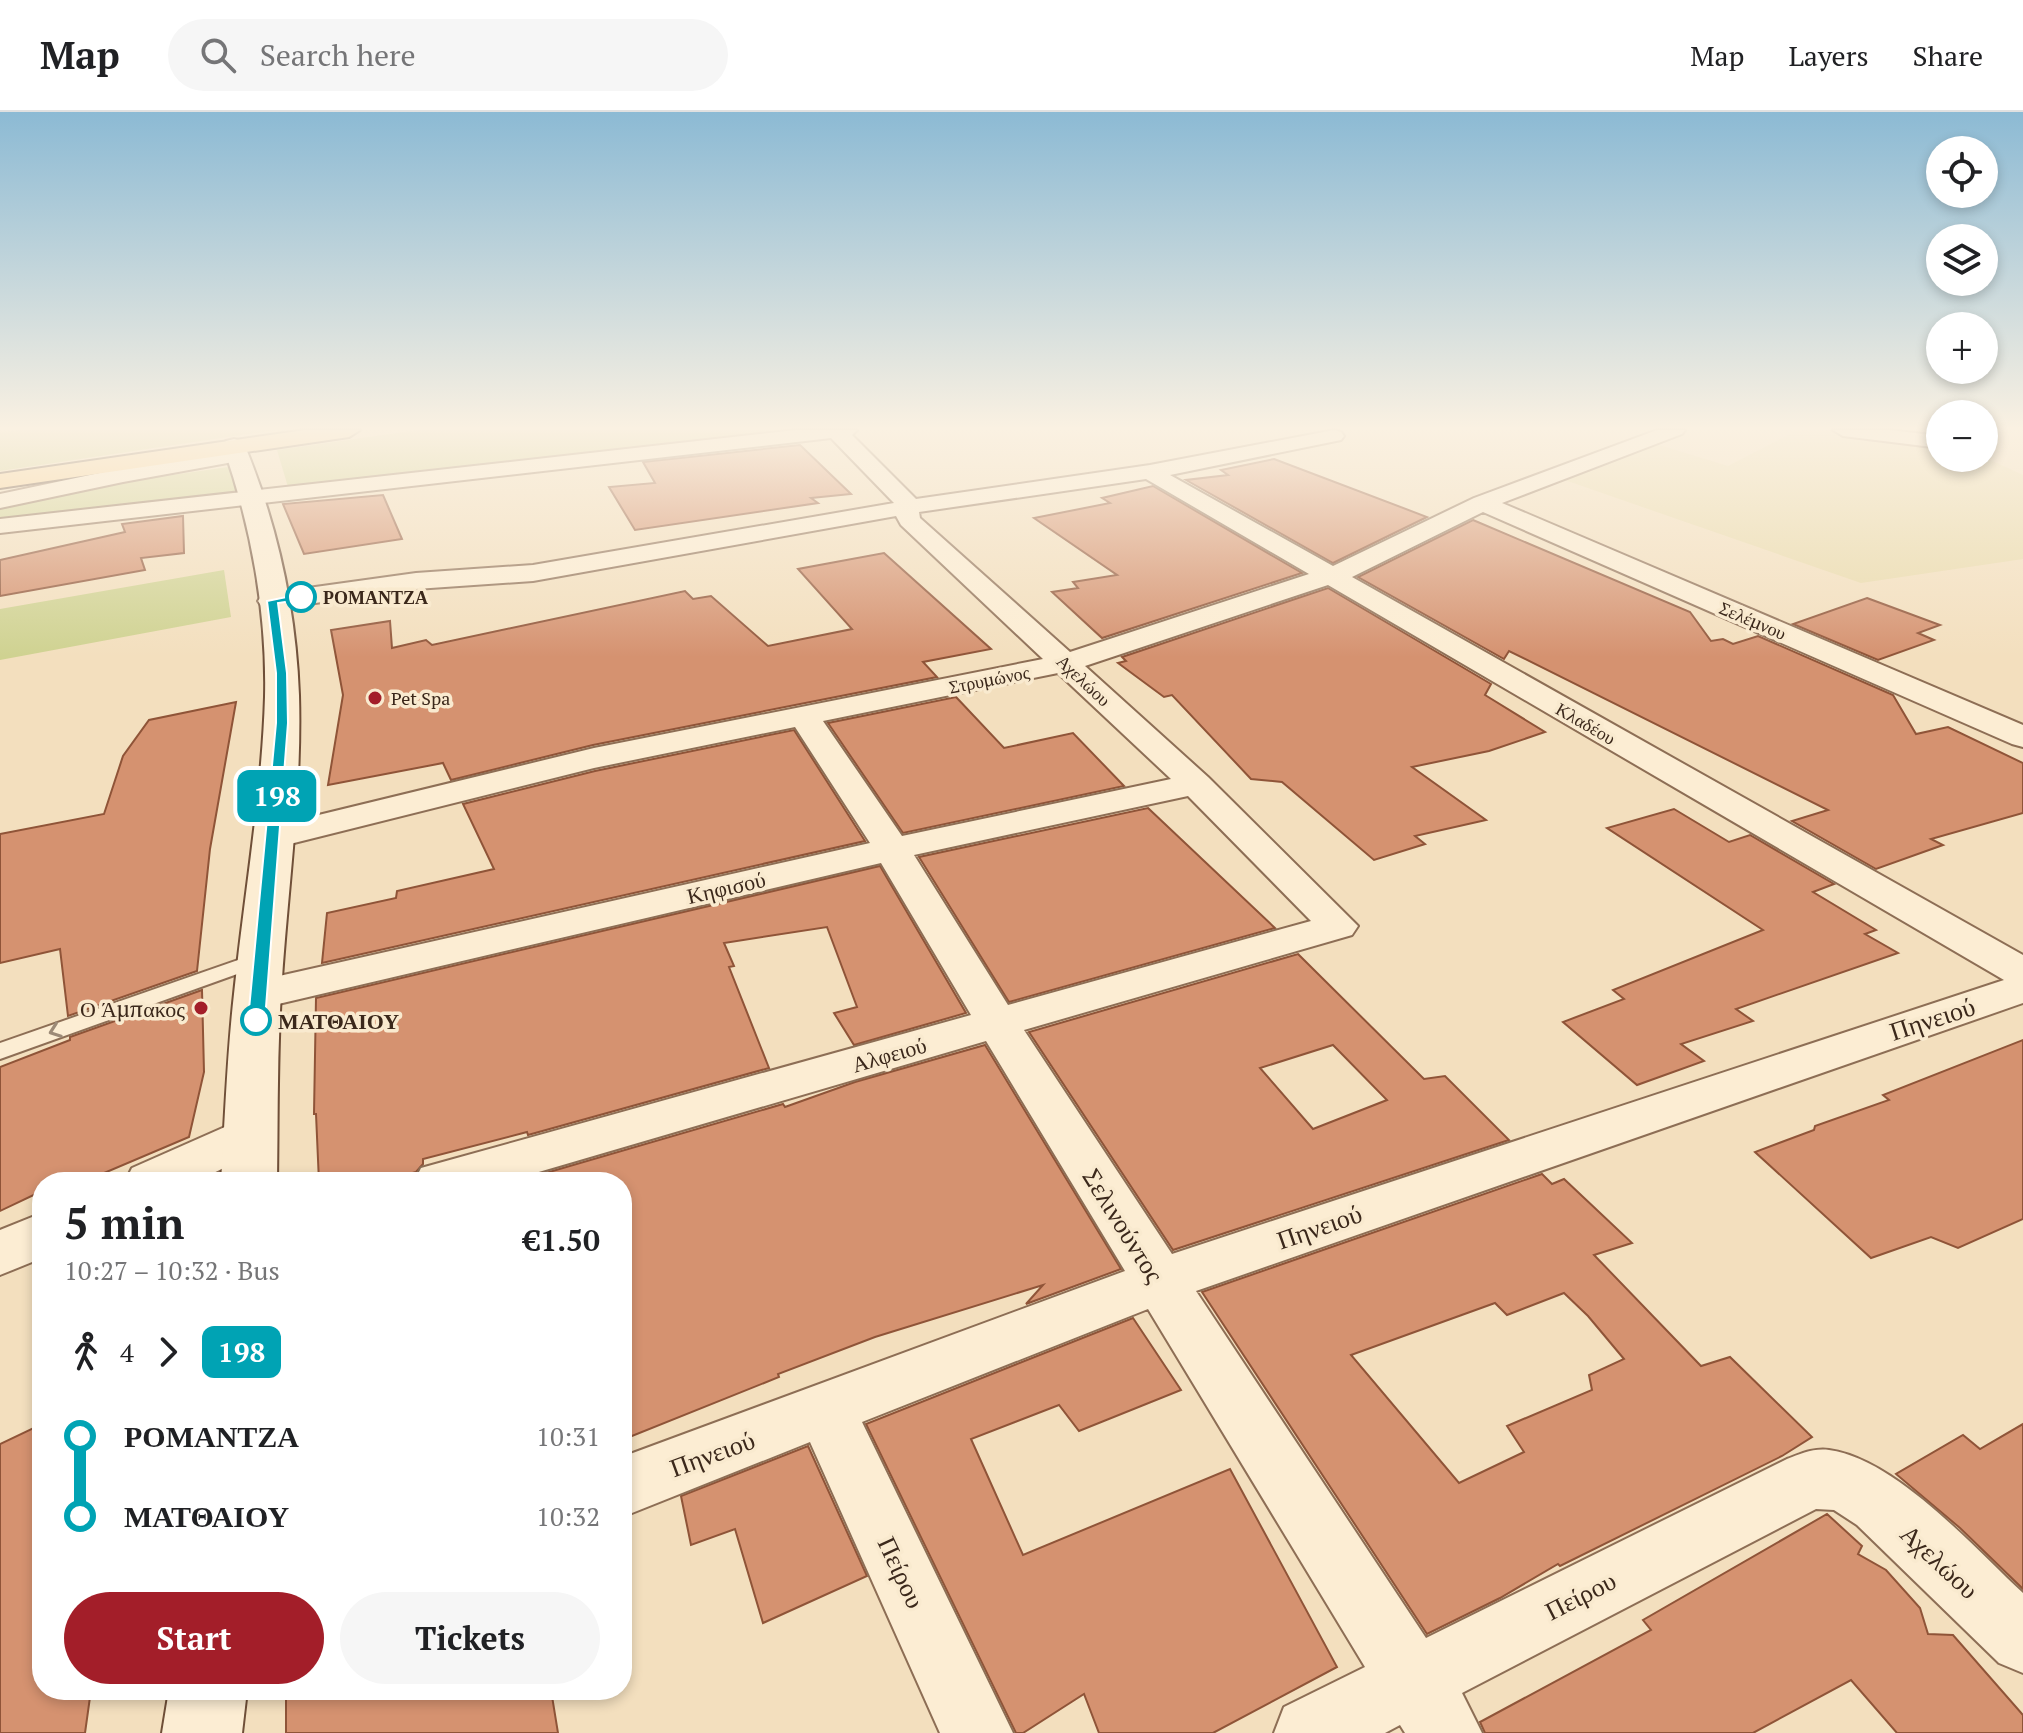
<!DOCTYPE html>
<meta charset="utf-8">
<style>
body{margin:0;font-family:"PT Serif",serif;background:#f6f6f6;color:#202124;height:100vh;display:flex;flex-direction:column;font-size:30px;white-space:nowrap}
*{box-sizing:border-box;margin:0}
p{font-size:26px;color:#757577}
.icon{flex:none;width:44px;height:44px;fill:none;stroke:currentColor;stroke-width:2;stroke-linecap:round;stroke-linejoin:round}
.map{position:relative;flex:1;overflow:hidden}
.panel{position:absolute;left:32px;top:1060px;width:600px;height:528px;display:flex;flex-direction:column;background:#fff;border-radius:32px;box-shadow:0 4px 12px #0003}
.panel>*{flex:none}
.badge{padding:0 16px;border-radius:12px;font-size:28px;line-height:52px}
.tools{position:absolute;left:1926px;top:24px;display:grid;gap:16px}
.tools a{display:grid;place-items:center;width:72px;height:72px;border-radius:50%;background:#fff;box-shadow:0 4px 12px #0003;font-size:40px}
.map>.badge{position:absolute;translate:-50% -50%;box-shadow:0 0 0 4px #fff}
.legs{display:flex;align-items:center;gap:12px;height:88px;padding:0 32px;font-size:26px}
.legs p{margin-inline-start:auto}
.head{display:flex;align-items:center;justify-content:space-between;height:136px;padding:0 32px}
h1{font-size:44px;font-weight:700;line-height:60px}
.primary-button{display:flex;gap:16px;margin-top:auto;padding:16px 32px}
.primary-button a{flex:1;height:92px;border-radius:48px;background:#a31e29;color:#fff;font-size:32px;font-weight:700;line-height:92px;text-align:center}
.primary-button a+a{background:#f6f6f6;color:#202124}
ul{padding:0 32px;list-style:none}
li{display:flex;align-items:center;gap:28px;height:80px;font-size:30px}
li i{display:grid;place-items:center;width:12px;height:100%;margin:0 10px;background:currentColor}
li i::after{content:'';width:20px;height:20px;margin:-10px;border:6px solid;border-radius:50%;background:#fff}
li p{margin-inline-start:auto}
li:first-child i{background:linear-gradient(#0000 50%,currentColor 0)}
li:last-child i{background:linear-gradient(currentColor 50%,#0000 0)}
header{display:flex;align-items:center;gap:48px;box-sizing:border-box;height:112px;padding:0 40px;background:#fff;border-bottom:2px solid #e0e0e0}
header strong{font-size:38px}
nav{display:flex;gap:44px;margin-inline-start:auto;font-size:28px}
.search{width:560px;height:72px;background:#f6f6f6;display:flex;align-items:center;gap:20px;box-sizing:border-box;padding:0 28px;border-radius:44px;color:#757577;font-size:30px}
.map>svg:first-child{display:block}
.farmland{fill:#e9daab}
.green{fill:#cfd291}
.building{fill:#d59270;stroke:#8f5438;stroke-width:2;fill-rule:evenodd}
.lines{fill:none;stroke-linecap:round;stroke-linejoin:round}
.lane-casing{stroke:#8d6e55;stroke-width:4}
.street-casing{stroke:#8d6e55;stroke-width:4}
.secondary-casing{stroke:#6f4f38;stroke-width:4}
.primary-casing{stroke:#5a3d2a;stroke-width:4}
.lane{fill:#fcedd3;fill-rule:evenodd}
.street{fill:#fcedd3;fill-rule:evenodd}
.secondary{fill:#fcedd3;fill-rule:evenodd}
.primary{fill:#fad292;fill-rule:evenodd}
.oneway{stroke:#9c8a77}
.line-1{fill:#00a3b4;stroke:#fff;stroke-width:2}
.stop-1-dot{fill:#fff;stroke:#00a3b4;stroke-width:4}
.poi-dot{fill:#a31e29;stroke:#f9eacf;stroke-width:3}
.labels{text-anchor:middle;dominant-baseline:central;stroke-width:7;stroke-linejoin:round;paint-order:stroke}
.far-stop-label{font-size:18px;font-weight:bold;fill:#3b281b;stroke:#f9eacf;text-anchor:start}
.far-street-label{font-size:18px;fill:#3b281b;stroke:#f9eacf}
.far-poi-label{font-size:18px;fill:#3b281b;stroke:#f9eacf;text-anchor:start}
.street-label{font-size:22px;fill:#3b281b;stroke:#f9eacf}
.poi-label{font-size:22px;fill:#3b281b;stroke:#f9eacf;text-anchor:end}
.stop-label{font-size:22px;font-weight:bold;fill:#3b281b;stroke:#f9eacf;text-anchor:start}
.near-street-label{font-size:26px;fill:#3b281b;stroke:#f9eacf}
</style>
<header>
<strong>Map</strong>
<div class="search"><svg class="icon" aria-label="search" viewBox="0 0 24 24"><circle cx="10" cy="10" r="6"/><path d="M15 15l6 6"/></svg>Search here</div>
<nav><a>Map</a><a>Layers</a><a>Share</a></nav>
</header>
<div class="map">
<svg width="2023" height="1621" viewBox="0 0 2023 1621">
<rect width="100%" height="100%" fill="#f3dfbe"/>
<path class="farmland" d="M1788,318H1831L1940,331V346L1984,345L2023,363V447L1861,471L1559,366L1653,331L1728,354L1792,321Z"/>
<g class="green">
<path d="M21,318H275L0,359V320Z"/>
<path d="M418,318H803L288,375L277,338Z"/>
<path d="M235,354L244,384L0,412V394L116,371Z"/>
<path d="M224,458L231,505L0,548V497Z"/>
</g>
<g class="building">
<path d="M800,333L851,382L811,386L818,391L635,418L609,375L655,371L643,350Z"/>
<path d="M1274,347L1427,405L1333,451L1186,368L1228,363L1221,358Z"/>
<path d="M1153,374L1302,461L1102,526L1052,480L1078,476L1073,470L1117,463L1034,406L1110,391L1102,386Z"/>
<path d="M383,383L402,427L304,442L283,392Z"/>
<path d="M183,404L184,441L141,446L145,458L0,484V448L125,420L122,412Z"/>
<path d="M1473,408L1690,500L1711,529L1723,527L1733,532L1758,524L1893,583L1916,622L1948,615L2023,651V701L1931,727L1943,733L1876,757L1792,709L1828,698L1509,539L1504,547L1358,465Z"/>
<path d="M884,441L991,537L923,550L937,565L593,633L451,668L443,651L328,673L343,583L331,518L390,509L392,536L426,528L432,533L685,479L693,487L711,484L768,534L852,517L798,457Z"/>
<path d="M1328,476L1491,572L1485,583L1545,620L1489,639L1412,655L1486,708L1415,724L1425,732L1374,748L1282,670L1251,667L1172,583L1164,585L1118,551L1126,549L1122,545Z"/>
<path d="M1867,486L1940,513L1918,521L1934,528L1878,548L1793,512Z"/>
<path d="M956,585L1004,636L1073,621L1124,674L903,721L828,611Z"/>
<path d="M236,590L210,737L197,859L68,904L60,837L0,851V722L104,702L123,644L149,608Z"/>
<path d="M794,618L865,729L322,851L327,801L396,786L397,779L494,757L463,692L595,659Z"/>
<path d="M1148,696L1275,816L1009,890L919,745Z"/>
<path d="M1674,697L1729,730L1750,723L1834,772L1813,780L1876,818L1865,822L1898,841L1736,897L1753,909L1681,932L1704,949L1637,973L1563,910L1624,887L1613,878L1763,818L1607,716Z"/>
<path d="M880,754L966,901L854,933L834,901L857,895L827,815L724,831L734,854L729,855L769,956L528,1023L527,1020L423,1047V1052L416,1060L380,1070H319L316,1002H314L316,886Z"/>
<path d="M1298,842L1424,967L1445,964L1509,1028L1173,1138L1029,920ZM1333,933L1387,988L1313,1017L1260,956Z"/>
<path d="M202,878L204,960L189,1025L83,1070H42V1079L0,1099V955L70,928V925Z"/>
<path d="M2023,928V1107L1958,1136L1931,1125L1871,1146L1755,1040L1814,1018L1815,1014L1889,988L1883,983Z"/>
<path d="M985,933L1121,1157L1026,1192L1043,1173L875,1225L778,1262L779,1265L622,1328V1070H533L532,1065L783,992L785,995L855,970Z"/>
<path d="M1542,1062L1552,1072L1564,1067L1632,1131L1594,1143L1701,1254L1730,1245L1812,1325L1782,1344L1560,1454L1558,1452L1500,1486L1427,1522L1202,1180ZM1564,1181L1588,1204L1624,1247L1589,1263L1592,1278L1507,1314L1524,1340L1459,1371L1351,1243L1495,1191L1507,1203Z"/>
<path d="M1133,1206L1181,1278L1079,1319L1059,1293L971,1327L1023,1443L1230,1357L1337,1555L1213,1621H1099L1084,1582L1023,1621H1016L866,1312Z"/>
<path d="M42,1312V1578H91L85,1621H0V1332Z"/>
<path d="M2023,1312V1477L1960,1416L1896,1362L1963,1323L1980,1337Z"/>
<path d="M808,1334L867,1464L763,1511L735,1417L691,1433L681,1384Z"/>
<path d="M1827,1402L1862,1434L1858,1442L1886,1458L1920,1496L1928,1522L1953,1523L2023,1603V1621H1897L1851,1568L1753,1621H1485L1480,1610L1651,1518L1643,1508Z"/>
<path d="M286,1578H551L558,1621H286Z"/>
</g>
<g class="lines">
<defs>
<path id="lane" d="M261,840L268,841L271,846L268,851L0,947V931Z"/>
<g id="street">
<path d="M796,318H857L852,323L916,387L1150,353L1334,318L1341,320L1344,324L1341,328L1170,363L1333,454L1474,386L1657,318H1685L1682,322L1502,391L2023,613V635L2012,632L1483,400L1352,465L2023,843V891L1196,1179L1426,1526L1787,1347C1801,1342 1813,1336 1829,1338C1896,1347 1974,1436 2023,1481V1561L1999,1551L1857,1413L1834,1398L1816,1397L1462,1581L1482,1621H1405L1400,1613L1385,1621H1274L1284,1595L1365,1555L1148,1197L862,1310L1013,1621H940L810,1330L622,1405V1345L1125,1159L986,929L505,1070H414L421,1056L439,1051L971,903L881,751L257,897L242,893L236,883L242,873L257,869L870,731L795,615L594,656L274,736L261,733L256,725L261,717L594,636L1043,547L901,413L896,404L533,469L416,477L272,497L262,495L258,489L262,483L272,481L416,461L533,453L894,391L831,326L0,421V407ZM1146,367L1309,462L1070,540L920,406L919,400ZM1328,473L2004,868L1172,1142L1024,918L1352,823L1358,814L1208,665L1085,554ZM1058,561L1171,667L902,724L823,609ZM1188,684L1311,809L1008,893L914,743Z"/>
<path d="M1833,318H1890L1940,324V336L1843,324Z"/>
<path d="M237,338L244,340L248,344L244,348L123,370L0,396V382L123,356Z"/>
<path d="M252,1003L269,1008L276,1021L269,1034L195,1070H125L132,1056Z"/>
<path d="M42,1101V1146L0,1163V1118Z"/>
</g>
<g id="secondary">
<path d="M234,327L242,329L245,334C277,412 296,498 299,583C302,682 287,782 281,881C277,944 278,1007 277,1070H221C225,1007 227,944 234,882C244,783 262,684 265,585C267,501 251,413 223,334L226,329Z"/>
<path d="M169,1578H247L242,1621H162Z"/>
</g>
<path id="primary" d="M305,318H360L349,325L0,376V362Z"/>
</defs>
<use href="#lane" class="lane-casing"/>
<use href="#street" class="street-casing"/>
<use href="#secondary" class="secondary-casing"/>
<use href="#primary" class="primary-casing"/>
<use href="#lane" class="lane"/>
<use href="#street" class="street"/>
<use href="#secondary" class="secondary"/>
<use href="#primary" class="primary"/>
</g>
<defs><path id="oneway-chevron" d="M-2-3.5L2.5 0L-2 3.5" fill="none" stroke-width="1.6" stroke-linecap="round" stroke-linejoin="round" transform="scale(2)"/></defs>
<use class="oneway" href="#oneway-chevron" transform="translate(55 919) rotate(160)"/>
<linearGradient id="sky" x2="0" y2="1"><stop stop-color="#8cbad4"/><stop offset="0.58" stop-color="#faf1e2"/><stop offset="1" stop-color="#faf1e2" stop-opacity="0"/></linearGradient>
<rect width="2023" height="545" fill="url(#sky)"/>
<path class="line-1" d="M301,482L305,483V487L278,491L287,561L288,611L265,908L256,914L248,908L276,611V561L267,489Z"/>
<g class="stop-1-dot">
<circle cx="301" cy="485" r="14"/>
<circle cx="256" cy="908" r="14"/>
</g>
<g class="poi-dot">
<circle cx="375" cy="586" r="8"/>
<circle cx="201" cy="896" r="8"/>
</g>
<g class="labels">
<g class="far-stop-label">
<text x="323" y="485">ΡΟΜΑΝΤΖΑ</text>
</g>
<g class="far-street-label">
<text transform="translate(1753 508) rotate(23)">Σελέμνου</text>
<text transform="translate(989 567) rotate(-11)">Στρυμώνος</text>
<text transform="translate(1084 568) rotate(43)">Αχελώου</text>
<text transform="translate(1586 611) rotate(30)">Κλαδέου</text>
</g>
<g class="far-poi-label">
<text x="391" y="586">Pet Spa</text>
</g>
<g class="street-label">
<text transform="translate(726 775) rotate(-13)">Κηφισού</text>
<text transform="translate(889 942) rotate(-16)">Αλφειού</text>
</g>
<g class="poi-label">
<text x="185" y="896">Ο Άμπακος</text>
</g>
<g class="stop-label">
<text x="278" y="908">ΜΑΤΘΑΙΟΥ</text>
</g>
<g class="near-street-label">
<text transform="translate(1932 906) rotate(-18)">Πηνειού</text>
<text transform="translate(1124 1113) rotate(58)">Σελινούντος</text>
<text transform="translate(1319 1114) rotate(-19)">Πηνειού</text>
<text transform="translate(712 1341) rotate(-20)">Πηνειού</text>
<text transform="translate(1940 1449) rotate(43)">Αχελώου</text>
<text transform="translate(902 1460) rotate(65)">Πείρου</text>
<text transform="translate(1580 1483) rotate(-27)">Πείρου</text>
</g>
</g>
</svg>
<div class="tools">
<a><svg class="icon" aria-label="locate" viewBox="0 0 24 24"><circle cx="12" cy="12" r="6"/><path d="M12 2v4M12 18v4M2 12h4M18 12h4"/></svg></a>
<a><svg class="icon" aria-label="layers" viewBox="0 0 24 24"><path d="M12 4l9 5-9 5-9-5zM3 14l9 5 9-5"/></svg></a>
<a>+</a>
<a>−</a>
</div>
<b class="badge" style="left:277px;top:684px;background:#00a3b4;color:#fff">198</b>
<section class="panel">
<div class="head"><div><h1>5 min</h1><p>10:27 – 10:32 · Bus</p></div><b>€1.50</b></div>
<div class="legs"><svg class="icon" aria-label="walk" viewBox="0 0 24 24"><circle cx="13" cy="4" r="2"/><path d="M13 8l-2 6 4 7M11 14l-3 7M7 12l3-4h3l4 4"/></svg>4<svg class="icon" aria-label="forward" viewBox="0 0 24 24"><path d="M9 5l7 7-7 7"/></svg><b class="badge" style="background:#00a3b4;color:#fff">198</b></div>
<ul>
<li><i style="color:#00a3b4"></i><b>ΡΟΜΑΝΤΖΑ</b><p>10:31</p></li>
<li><i style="color:#00a3b4"></i><b>ΜΑΤΘΑΙΟΥ</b><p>10:32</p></li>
</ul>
<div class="primary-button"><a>Start</a><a>Tickets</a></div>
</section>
</div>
